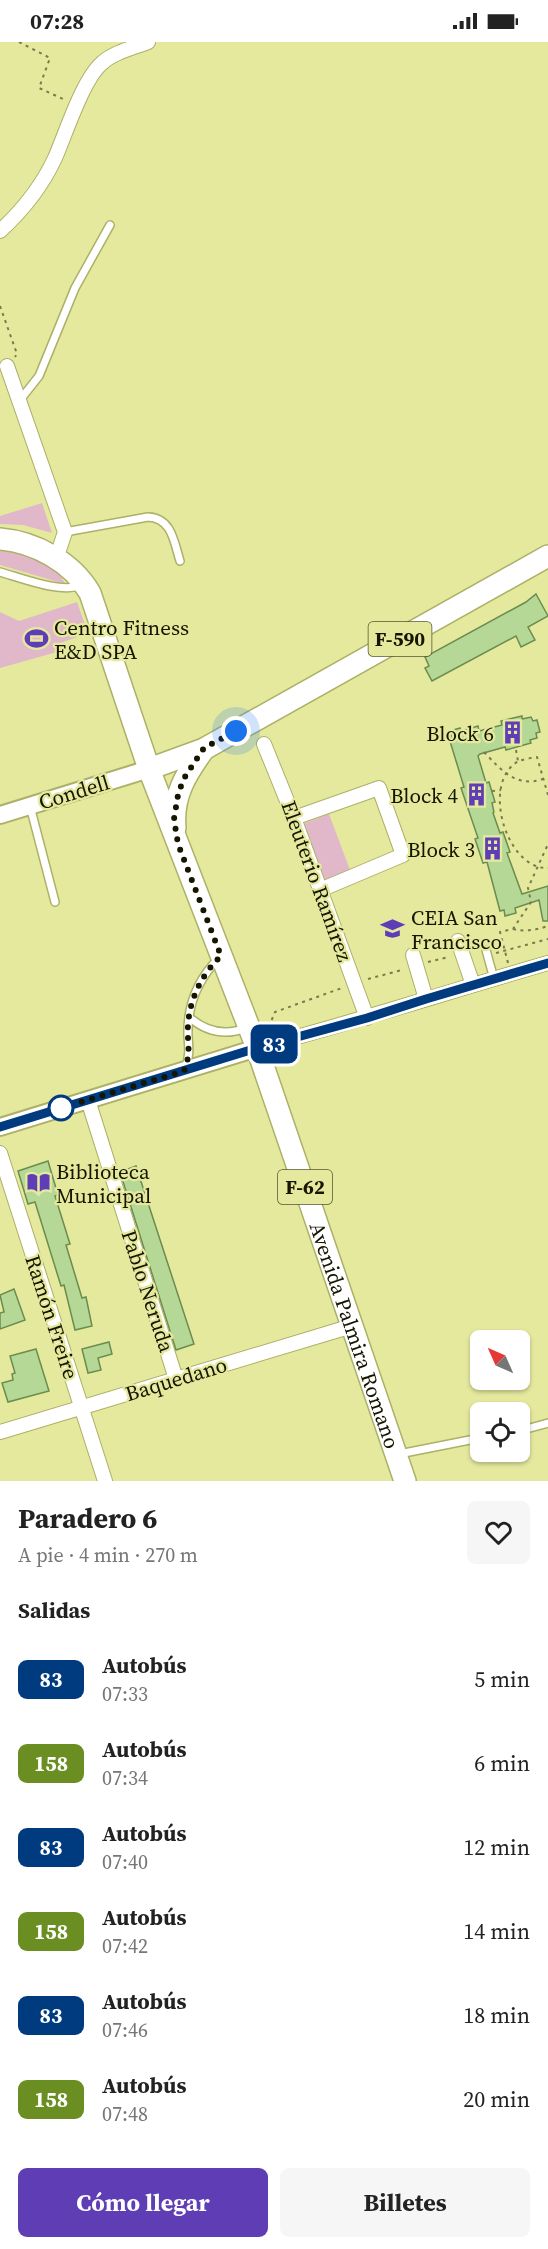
<!DOCTYPE html>
<html lang="es">
<meta charset="utf-8">
<style>
body{margin:0;font-family:"Source Serif 4",serif;background:#f6f6f6;color:#222;height:100vh;display:flex;flex-direction:column;font-size:22px;white-space:nowrap}
*{box-sizing:border-box;margin:0}
p{font-size:20px;color:#767676}
.icon{flex:none;width:33px;height:33px;fill:none;stroke:currentColor;stroke-width:2;stroke-linecap:round;stroke-linejoin:round}
.map{position:relative;height:1439px;overflow:hidden}
.sheet{display:flex;flex-direction:column;background:#fff;flex:1}
.sheet>*{flex:none}
.badge{padding:0 12px;border-radius:9px;font-size:21px;line-height:39px}
.needle{width:39px;rotate:315deg}
.buttons{position:absolute;left:470px;top:1288px;display:grid;gap:12px}
.buttons a{display:grid;place-items:center;width:60px;height:60px;border-radius:9px;background:#fff;box-shadow:0 2px 4px #0004;font-size:30px}
.you{position:absolute;width:30px;height:30px;margin:-15px;border:4px solid #fff;border-radius:50%;background:#1a73e8;box-shadow:0 0 0 9px #1a73e833}
.map>.badge{position:absolute;translate:-50% -50%;box-shadow:0 0 0 3px #fff}
h2{padding:0 18px;font-size:22px;line-height:54px}
.round{display:grid;place-items:center;flex:none;width:63px;height:63px;border-radius:9px;background:#f6f6f6}
.summary{display:flex;align-items:center;justify-content:space-between;height:102px;padding:0 18px}
h1{font-size:28px;font-weight:700;line-height:45px}
.button{display:flex;gap:12px;margin-top:auto;padding:12px 18px}
.button a{flex:1;height:69px;border-radius:9px;background:#5f3db5;color:#fff;font-size:24px;font-weight:700;line-height:69px;text-align:center}
.button a+a{background:#f6f6f6;color:#222}
ul{padding:0;list-style:none}
li{display:flex;align-items:center;gap:18px;height:84px;padding:0 18px}
li div{flex:1}
li b{display:block;font-size:22px}
li em{font-style:normal}
li .badge{min-width:66px;font-weight:700;text-align:center}
.status{display:flex;justify-content:space-between;align-items:center;height:42px;padding:0 30px;background:#fff;direction:ltr}
.status svg{height:16px;fill:currentColor}
.map>svg:first-child{display:block}
.green{fill:#e1b8ca}
.building{fill:#b5d896;stroke:#6c8c4d;stroke-width:1.5}
.lines{fill:none;stroke-linecap:round;stroke-linejoin:round}
.service-casing{stroke:#adb067;stroke-width:10}
.minor-casing{stroke:#adb067;stroke-width:16}
.tertiary-casing{stroke:#adb067;stroke-width:20}
.primary-casing{stroke:#adb067;stroke-width:24}
.path{stroke:#797b4c;stroke-width:2;stroke-dasharray:3 4.5;stroke-linecap:butt}
.service{stroke:#fff;stroke-width:7}
.minor{stroke:#fff;stroke-width:14}
.tertiary{stroke:#fff;stroke-width:16}
.primary{stroke:#fff;stroke-width:21}
.line-casing{stroke:#fff;stroke-width:14}
.line{stroke:#003b80;stroke-width:9}
.walk{stroke:#151500;stroke-width:6;stroke-dasharray:0 10.8}
.stop-dot{fill:#fff;stroke:#003b80;stroke-width:3}
.labels{text-anchor:middle;dominant-baseline:central;stroke-width:4.5;stroke-linejoin:round;paint-order:stroke}
.shield{fill:#e5e99e;stroke:#53552f;stroke-width:1.5}
.shield-label{font-size:20px;font-weight:bold;fill:#151500}
.poi-label{font-size:21px;fill:#151500;stroke:#e5e99e;text-anchor:start}
.street-label{font-size:21px;fill:#151500;stroke:#e5e99e}
</style>
<div class="status"><b>07:28</b><svg viewBox="0 0 49 12"><path d="M0 12V9h3v3zM5 12V6h3v6zM10 12V3h3v9zM15 12V0h3v12zM26 1h20v11H26zM47 4h2v5h-2z"/></svg></div>
<div class="map">
<svg width="548" height="1439" viewBox="0 0 548 1439">
<rect width="100%" height="100%" fill="#e5e99e"/>
<g class="green">
<path d="M42,461L52,491L23,483L0,482V474Z"/>
<path d="M0,504C28,512 52,514 65,542L0,523Z"/>
<path d="M77,560L88,591L55,603L57,610L0,626V570L19,579Z"/>
<path d="M329,772L350,828L321,839L300,783Z"/>
</g>
<g class="building">
<path d="M536,552L548,574L528,585L535,598L521,605L516,594L432,639L425,626L429,624L425,615L526,560Z"/>
<path d="M522,674V677L531,675L533,679L537,678L540,690L536,691L537,696L530,698L531,701L506,708L505,705L480,712L478,714L486,741L489,740L495,760L492,761L494,770L493,771L500,791L503,790L510,810L507,811L522,852L548,844V879H543L539,858L515,866L516,871L505,874L504,868L500,869L487,820L483,821L475,797L478,796L461,746L464,745L449,696L452,695L450,689L460,686L461,689L478,684L479,689L502,683L501,679Z"/>
<path d="M48,1119L58,1153L55,1154L70,1202L66,1203L82,1256L86,1255L92,1284L75,1288L64,1243L61,1244L35,1160L28,1162L18,1129Z"/>
<path d="M136,1124L194,1302L176,1308L120,1130Z"/>
<path d="M14,1247L25,1278L0,1287V1271L4,1270L0,1253Z"/>
<path d="M109,1300L112,1312L98,1316L101,1328L88,1331L82,1307Z"/>
<path d="M36,1307L49,1349L8,1360L2,1341L13,1338L12,1332L15,1331L10,1314Z"/>
</g>
<g class="lines">
<defs>
<g id="service">
<path d="M20,358L39,334L75,246L110,183"/>
<path d="M65,490L148,475C172,476 174,500 180,519"/>
<path d="M0,530C22,536 61,552 82,543"/>
<path d="M30,764L55,860"/>
<path d="M486,908L494,937"/>
<path d="M189,975C206,990 225,994 246,986"/>
<path d="M185,1027C190,1015 189,1006 188,994C187,963 198,937 219,916"/>
<path d="M519,1389L548,1381"/>
<path d="M399,1412L480,1396"/>
</g>
<g id="minor">
<path d="M0,189C23,168 42,144 55,116C66,91 83,37 102,21C114,10 133,6 148,0"/>
<path d="M7,324L65,490L56,517"/>
<path d="M264,702L294,776L367,976"/>
<path d="M294,776L379,746L403,813L320,848"/>
<path d="M458,899L473,943"/>
<path d="M413,913L426,957"/>
<path d="M257,1006C355,980 451,949 548,921"/>
<path d="M88,1058L176,1337"/>
<path d="M0,1111L105,1439"/>
<path d="M0,1390L352,1284"/>
</g>
<g id="tertiary">
<path d="M0,773L149,727"/>
<path d="M0,1085L257,1006"/>
</g>
<g id="primary">
<path id="s1" d="M0,497C35,500 72,520 90,551L149,727L257,1006L405,1439"/>
<path d="M149,727L204,707L548,514"/>
<path d="M175,786C172,754 186,732 204,707"/>
</g>
</defs>
<use href="#service" class="service-casing"/>
<use href="#minor" class="minor-casing"/>
<use href="#tertiary" class="tertiary-casing"/>
<use href="#primary" class="primary-casing"/>
<g class="path">
<path d="M19,0L50,16L39,46L63,57"/>
<path d="M0,264L17,312L15,315"/>
<path d="M516,708L518,719"/>
<path d="M484,710C501,728 516,746 543,737"/>
<path d="M492,749L501,748"/>
<path d="M548,753L537,715C531,716 524,717 519,719C480,739 506,828 548,826"/>
<path d="M513,887C525,890 536,888 548,884"/>
<path d="M496,911L548,897"/>
<path d="M428,920L449,915"/>
<path d="M508,921L500,890L513,887L531,860L528,846L548,802"/>
<path d="M368,937L402,928"/>
<path d="M267,983L270,982L275,970L342,946"/>
</g>
<use href="#service" class="service"/>
<use href="#minor" class="minor"/>
<use href="#tertiary" class="tertiary"/>
<use href="#primary" class="primary"/>
</g>
<g class="lines">
<defs>
<path id="line" d="M0,1085L257,1006L367,976L426,957L548,921"/>
</defs>
<use href="#line" class="line-casing"/>
<use href="#line" class="line"/>
<path class="walk" d="M61,1066L184,1029C189,1017 189,1008 188,996C186,964 199,935 221,914L178,802L174,777L178,753L183,738L194,721L204,706L236,689"/>
</g>
<defs>
<symbol id="stadium-bare" viewBox="-9 -9 18 18"><path d="M0-5a6.5 5 0 1 0 0 10a6.5 5 0 1 0 0-10ZM-3.5-1.8h7v3.6h-7Z" fill="#5f3db5" stroke="#e5e99e" stroke-width="2.5" paint-order="stroke"/></symbol>
<symbol id="building-bare" viewBox="-9 -9 18 18"><path d="M-4-6H4V6H1V3H-1V6H-4ZM-2.5-4.3h1.7v1.8h-1.7ZM.8-4.3h1.7v1.8H.8ZM-2.5-1h1.7V.8h-1.7ZM.8-1h1.7V.8H.8Z" fill="#5f3db5" stroke="#e5e99e" stroke-width="2.5" paint-order="stroke"/></symbol>
<symbol id="school-bare" viewBox="-9 -9 18 18"><path d="M0-5L7-2L0 1L-7-2ZM-4 1L0 2.5L4 1V4Q0 6-4 4Z" fill="#5f3db5" stroke="#e5e99e" stroke-width="2.5" paint-order="stroke"/></symbol>
<symbol id="library-bare" viewBox="-9 -9 18 18"><path d="M-6-4Q-3-5.5-.7-3.5V5Q-3 3-6 4ZM6-4Q3-5.5 .7-3.5V5Q3 3 6 4Z" fill="#5f3db5" stroke="#e5e99e" stroke-width="2.5" paint-order="stroke"/></symbol>
</defs>
<g fill-rule="evenodd">
<use href="#stadium-bare" x="20" y="580" width="33" height="33"/>
<use href="#building-bare" x="496" y="674" width="33" height="33"/>
<use href="#building-bare" x="460" y="736" width="33" height="33"/>
<use href="#building-bare" x="476" y="790" width="33" height="33"/>
<use href="#school-bare" x="376" y="870" width="33" height="33"/>
<use href="#library-bare" x="22" y="1124" width="33" height="33"/>
</g>
<circle class="stop-dot" cx="61" cy="1066" r="12"/>
<g class="labels">
<g class="shield">
<rect x="368.5" y="580" width="63" height="34" rx="4.5"/>
<rect x="278" y="1128" width="54" height="34" rx="4.5"/>
</g>
<g class="shield-label">
<text x="400" y="597">F-590</text>
<text x="305" y="1145">F-62</text>
</g>
<g class="poi-label">
<text x="54" y="585">Centro Fitness<tspan x="54" dy="24">E&amp;D SPA</tspan></text>
<text x="494" y="691" text-anchor="end">Block 6</text>
<text x="458" y="753" text-anchor="end">Block 4</text>
<text x="475" y="807" text-anchor="end">Block 3</text>
<text x="411" y="875">CEIA San<tspan x="411" dy="24">Francisco</tspan></text>
<text x="56" y="1129">Biblioteca<tspan x="56" dy="24">Municipal</tspan></text>
</g>
<g class="street-label">
<text transform="translate(74 750) rotate(-17)">Condell</text>
<text transform="translate(317 839) rotate(70)">Eleuterio Ramírez</text>
<text transform="translate(148 1249) rotate(72)">Pablo Neruda</text>
<text transform="translate(52 1275) rotate(72)">Ramón Freire</text>
<text stroke="none"><textPath href="#s1" startOffset="897">Avenida Palmira Romano</textPath></text>
<text transform="translate(176 1337) rotate(-17)">Baquedano</text>
</g>
</g>
</svg>
<div class="buttons">
<a><svg class="needle" viewBox="-14 -14 28 28"><path d="M0-13l5 13h-10z" fill="#e53935"/><path d="M0 13l5-13h-10z" fill="#767676"/></svg></a>
<a><svg class="icon" aria-label="locate" viewBox="0 0 24 24"><circle cx="12" cy="12" r="6"/><path d="M12 2v4M12 18v4M2 12h4M18 12h4"/></svg></a>
</div>
<div class="you" style="left:236px;top:689px"></div>
<b class="badge" style="left:274px;top:1002px;background:#003b80;color:#fff">83</b>
</div>
<section class="sheet">
<div class="summary"><div><h1>Paradero 6</h1><p>A pie · 4 min · 270 m</p></div><a class="round"><svg class="icon" aria-label="heart" viewBox="0 0 24 24"><path d="M12 20l-8-8c-3-5 5-10 8-4 3-6 11-1 8 4z"/></svg></a></div>
<h2>Salidas</h2>
<ul>
<li><span class="badge" style="background:#003b80;color:#fff">83</span><div><b>Autobús</b><p>07:33</p></div><em>5 min</em></li>
<li><span class="badge" style="background:#6b8e23;color:#fff">158</span><div><b>Autobús</b><p>07:34</p></div><em>6 min</em></li>
<li><span class="badge" style="background:#003b80;color:#fff">83</span><div><b>Autobús</b><p>07:40</p></div><em>12 min</em></li>
<li><span class="badge" style="background:#6b8e23;color:#fff">158</span><div><b>Autobús</b><p>07:42</p></div><em>14 min</em></li>
<li><span class="badge" style="background:#003b80;color:#fff">83</span><div><b>Autobús</b><p>07:46</p></div><em>18 min</em></li>
<li><span class="badge" style="background:#6b8e23;color:#fff">158</span><div><b>Autobús</b><p>07:48</p></div><em>20 min</em></li>
</ul>
<div class="button"><a>Cómo llegar</a><a>Billetes</a></div>
</section>
